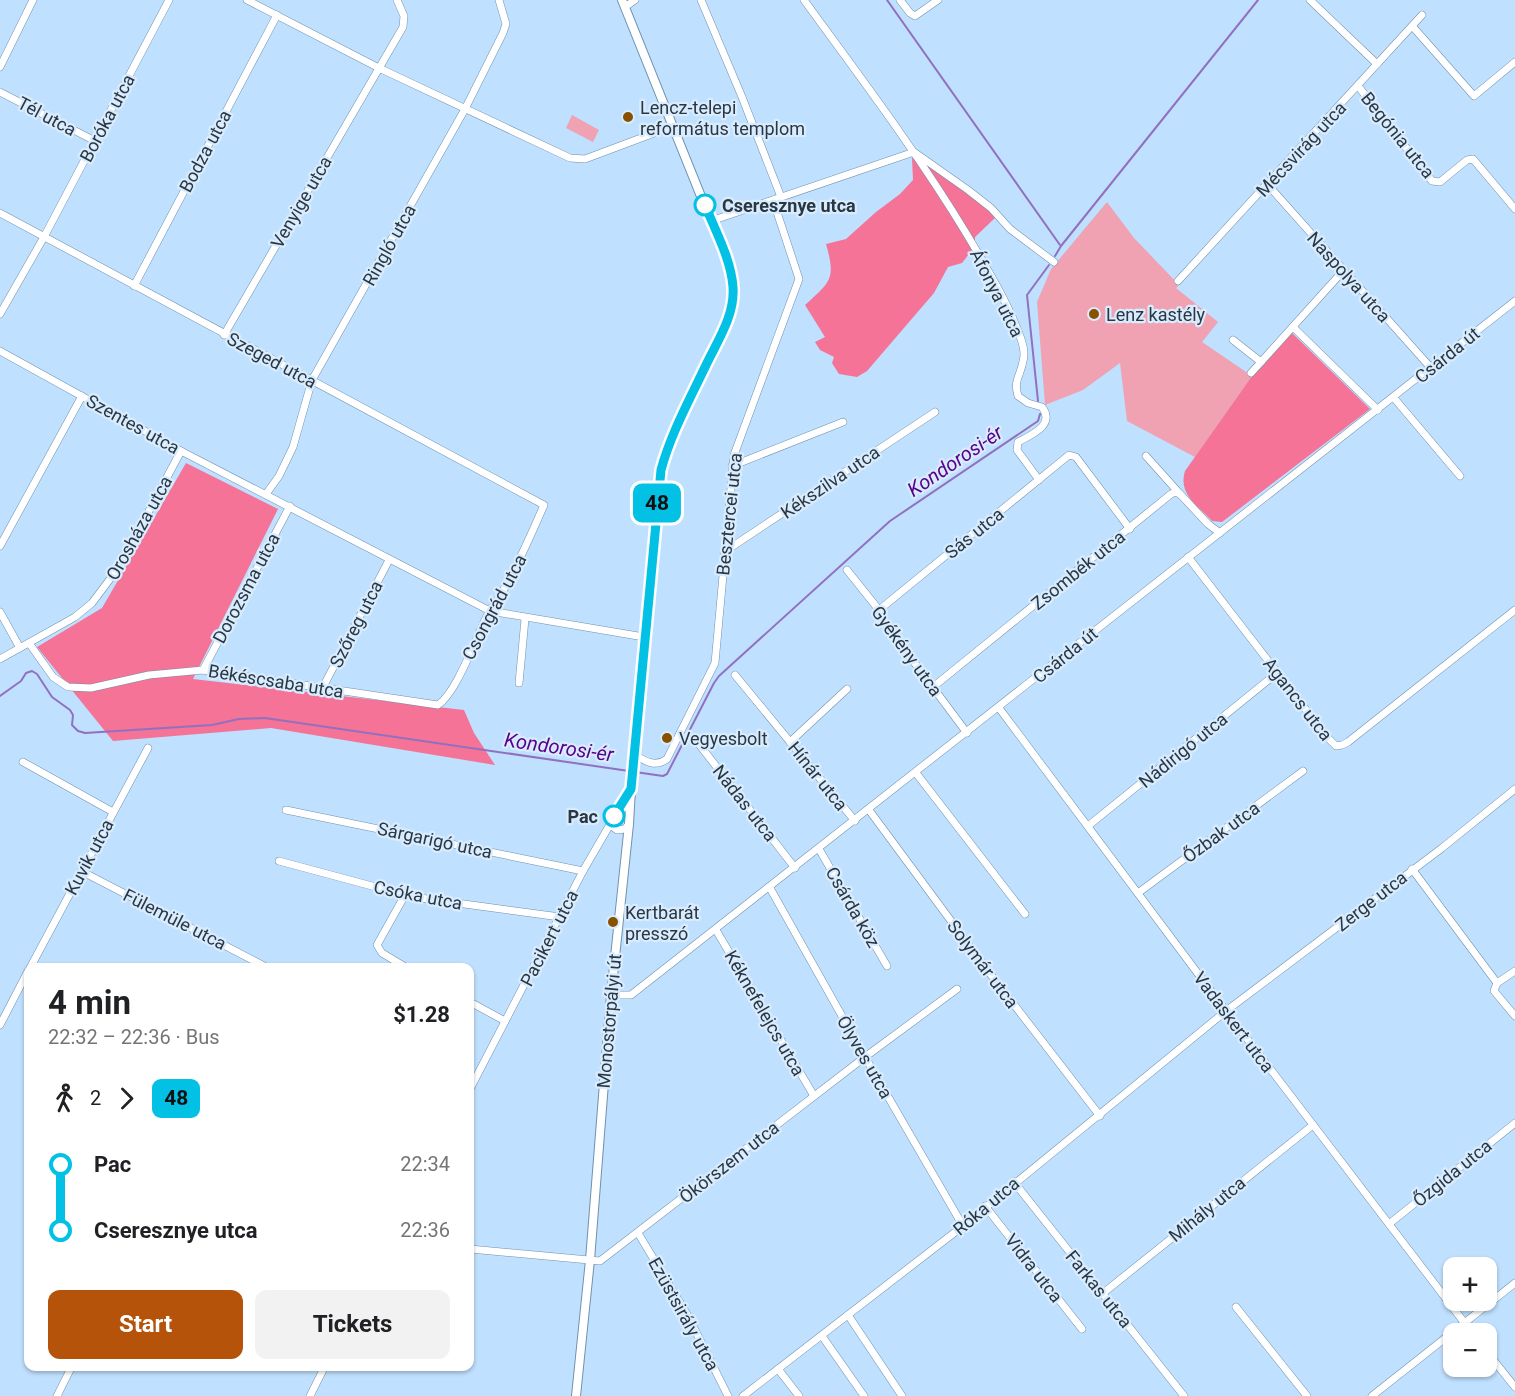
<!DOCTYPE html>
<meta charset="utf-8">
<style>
body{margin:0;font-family:Roboto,sans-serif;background:#f2f2f2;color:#202124;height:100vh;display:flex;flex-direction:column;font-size:22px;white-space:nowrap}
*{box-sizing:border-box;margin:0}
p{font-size:20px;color:#757577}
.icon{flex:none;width:33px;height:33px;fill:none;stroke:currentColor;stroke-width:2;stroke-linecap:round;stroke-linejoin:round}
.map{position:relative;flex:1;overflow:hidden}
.details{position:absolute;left:24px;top:963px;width:450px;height:408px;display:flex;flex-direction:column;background:#fff;border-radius:12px;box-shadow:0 2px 4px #0004}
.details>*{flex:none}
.badge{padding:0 12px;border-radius:9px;font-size:21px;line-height:39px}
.controls{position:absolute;left:1443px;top:1257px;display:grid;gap:12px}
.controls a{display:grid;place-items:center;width:54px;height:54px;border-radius:12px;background:#fff;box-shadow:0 2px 4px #0004;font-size:30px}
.map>.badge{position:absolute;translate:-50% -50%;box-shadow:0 0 0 3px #fff}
.legs{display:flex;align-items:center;gap:9px;height:66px;padding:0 24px;font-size:20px}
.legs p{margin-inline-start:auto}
.overview{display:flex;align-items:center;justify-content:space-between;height:102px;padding:0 24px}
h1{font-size:33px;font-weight:700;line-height:45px}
.action{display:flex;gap:12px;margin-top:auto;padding:12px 24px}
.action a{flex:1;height:69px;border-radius:12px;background:#b45309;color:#fff;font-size:24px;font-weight:700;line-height:69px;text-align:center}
.action a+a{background:#f2f2f2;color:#202124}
ul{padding:0 24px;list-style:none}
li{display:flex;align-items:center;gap:21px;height:66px;font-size:22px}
li i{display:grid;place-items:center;width:9px;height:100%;margin:0 8px;background:currentColor}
li i::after{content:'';width:15px;height:15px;margin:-8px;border:4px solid;border-radius:50%;background:#fff}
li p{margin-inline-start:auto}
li:first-child i{background:linear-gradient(#0000 50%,currentColor 0)}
li:last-child i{background:linear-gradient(currentColor 50%,#0000 0)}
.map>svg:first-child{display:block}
.green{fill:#f0a1b2}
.forest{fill:#f57396}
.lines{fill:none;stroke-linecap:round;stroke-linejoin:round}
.stream{stroke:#9270c0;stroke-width:2}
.minor-casing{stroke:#7291ac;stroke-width:8}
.tertiary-casing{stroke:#7291ac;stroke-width:10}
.minor{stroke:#fff;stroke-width:7}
.tertiary{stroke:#fff;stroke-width:8}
.line-1-casing{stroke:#fff;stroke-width:14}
.line-1{stroke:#03c1e5;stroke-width:9}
.poi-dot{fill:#885102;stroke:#d8ecfe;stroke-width:2}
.stop-1-dot{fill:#fff;stroke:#03c1e5;stroke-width:3}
.labels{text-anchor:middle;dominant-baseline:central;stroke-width:4.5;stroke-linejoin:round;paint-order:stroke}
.poi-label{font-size:18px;fill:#2a3743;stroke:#d8ecfe;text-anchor:start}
.street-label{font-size:18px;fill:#2a3743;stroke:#d8ecfe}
.stop-label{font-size:18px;font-weight:bold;fill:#2a3743;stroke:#d8ecfe;text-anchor:start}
.water-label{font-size:20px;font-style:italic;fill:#59008d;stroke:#d8ecfe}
</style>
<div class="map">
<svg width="1515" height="1396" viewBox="0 0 1515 1396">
<rect width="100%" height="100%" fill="#bfe0fe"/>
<g class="green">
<path d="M572,115L599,130L593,142L566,128Z"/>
<path d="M1107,202L1134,238L1179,285L1176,288L1218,322L1202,342L1252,376L1195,457L1127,421L1120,363L1083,390L1045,405L1037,302L1051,269Z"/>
</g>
<g class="forest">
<path d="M912,158L923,160L990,210L996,217L975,237V246L962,263L948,267L934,293L867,371L857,377L839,374L832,363L834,357L820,350L815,342L825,337L805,305C831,281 836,279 826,244L846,239L876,212L900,194L913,180Z"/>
<path d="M1291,332L1370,409L1222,522L1212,521C1197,505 1178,494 1185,471L1252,376Z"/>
<path d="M186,463L278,509L193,679L464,710L474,733L495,765L271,728L113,741L37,647L102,608Z"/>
</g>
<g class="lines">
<g class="stream">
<path d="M887,0L1060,245"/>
<path d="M1055,256L1061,246L1258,0"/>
<path d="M1038,401L1027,295L1049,265"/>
<path d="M0,696L21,681L26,673L32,671L37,674L52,697L70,710L73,715L72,725L78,731L85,733L212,725L239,719L265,718L629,771"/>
<path d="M635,772L663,776L667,774L714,683L719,676L890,521L1038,421L1040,414"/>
</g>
<defs>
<g id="minor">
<path d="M247,0L379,68L570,158L585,159L673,126"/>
<path d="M701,0L742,97L781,197"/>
<path d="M804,0C860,77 917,152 966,233C985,265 1009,304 1021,339C1023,345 1025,355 1023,361C1021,375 1013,380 1018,396L1028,403L1042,407C1056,425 1031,435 1018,442L1017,450L1039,480"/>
<path d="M900,0L910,13L915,16L938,0"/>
<path d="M1310,0L1377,64"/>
<path d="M625,7L635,0"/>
<path d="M1413,27L1474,96L1515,62"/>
<path d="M0,67L33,0"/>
<path d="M1358,86L1432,181L1440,182L1467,160L1473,159L1515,209"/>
<path d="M0,92L95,141"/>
<path d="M1268,185L1431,368"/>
<path d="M0,213L544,505C532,533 519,562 504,589C500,597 493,604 489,612C476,636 458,691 438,705L203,670L149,675L91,688L68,687L53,677L29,643"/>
<path d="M711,221L914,152L968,190L991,208L1010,229L1054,262"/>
<path d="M1178,281L1422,15"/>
<path d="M134,286L277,15"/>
<path d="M0,314L44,237L169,0"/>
<path d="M1293,327L1378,410"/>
<path d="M224,335L403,27L404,16L397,0"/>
<path d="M1233,340L1261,362L1344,270"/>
<path d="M0,351L181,451L490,611L644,637"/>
<path d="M1251,373L1261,362"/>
<path d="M1394,398L1460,476"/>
<path d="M1146,456L1180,494"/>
<path d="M732,466L843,422"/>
<path d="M266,494L279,476L293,447L312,380L465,109L503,33L506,24L499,0"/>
<path d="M0,546L82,396"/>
<path d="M724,552L935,412"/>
<path d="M1188,557L1327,737L1336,746L1342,745L1348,742L1515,610"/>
<path d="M847,570L879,610L885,623L905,650L967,733"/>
<path d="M879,610L1069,455L1076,457L1130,529"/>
<path d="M0,612L20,648"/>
<path d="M0,659L75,617L92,603L119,567L181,451"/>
<path d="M203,670L290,506"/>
<path d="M735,675L855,821"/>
<path d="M519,683L525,619"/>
<path d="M933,687L1171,494L1176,492L1180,494L1208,524L1220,533"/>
<path d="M322,689L389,560"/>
<path d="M999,708L1226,1011L1473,1334"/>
<path d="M695,739L795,868"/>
<path d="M790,742L847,689"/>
<path d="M633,754C645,761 655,768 667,759L715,663L734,455L799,279L773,200"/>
<path d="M23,762L113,812"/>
<path d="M916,773L1025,914"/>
<path d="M286,810L583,871"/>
<path d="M869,810L988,971L1100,1116"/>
<path d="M612,820L613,827L617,830L625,829L629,824"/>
<path d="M1088,826L1277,673"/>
<path d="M819,849L887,966"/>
<path d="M279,861L413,897L560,917"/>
<path d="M1412,869L1497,983"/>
<path d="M81,871L268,968"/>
<path d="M770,888L865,1057L963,1226"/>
<path d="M1138,893L1303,771"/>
<path d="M405,895L377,945L382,953L407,968"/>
<path d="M716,930L814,1096"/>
<path d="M30,968L148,748"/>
<path d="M1497,983L1494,991L1515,1016"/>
<path d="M1497,983L1515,971"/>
<path d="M611,995H631L1515,301"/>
<path d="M470,1002L505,1021"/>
<path d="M0,1025L28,971"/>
<path d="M470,1089L583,871L630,790"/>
<path d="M1014,1182L1184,1396"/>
<path d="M985,1206L1082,1329"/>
<path d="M1389,1224L1515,1123"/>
<path d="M638,1233L688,1316L728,1396"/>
<path d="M470,1249L600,1261L865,1057L957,989"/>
<path d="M1102,1294L1313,1125"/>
<path d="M1236,1307L1307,1396"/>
<path d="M848,1315L902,1396"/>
<path d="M822,1336L864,1396"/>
<path d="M1486,1351L1515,1387"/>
<path d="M778,1369L799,1396"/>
<path d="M57,1396L72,1366"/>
<path d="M310,1396L325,1366"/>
<path d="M743,1396L963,1226L1226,1011L1442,848L1515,789"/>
<path d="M1372,1396L1515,1283"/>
</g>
<path id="tertiary" d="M576,1396L590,1260L611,995L629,824L633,754L658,488C665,442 689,400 709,359C719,340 731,320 733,298C734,287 732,277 729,266L622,0"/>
</defs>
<use href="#minor" class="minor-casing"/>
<use href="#tertiary" class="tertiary-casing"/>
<use href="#minor" class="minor"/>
<use href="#tertiary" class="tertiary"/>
</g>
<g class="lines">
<defs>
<path id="line-1" d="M614,816L631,789L661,470C671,433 690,399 706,365C718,340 735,315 733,287C731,259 715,230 705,205"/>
</defs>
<use href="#line-1" class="line-1-casing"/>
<use href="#line-1" class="line-1"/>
</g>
<g class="poi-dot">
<circle cx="628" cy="117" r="6"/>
<circle cx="1094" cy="314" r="6"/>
<circle cx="667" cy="738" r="6"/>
<circle cx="613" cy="922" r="6"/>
</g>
<g class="stop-1-dot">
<circle cx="705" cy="205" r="10"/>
<circle cx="614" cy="816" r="10"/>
</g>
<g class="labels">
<g class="poi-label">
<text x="640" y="107">Lencz-telepi<tspan x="640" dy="21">református templom</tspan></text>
<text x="1106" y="314">Lenz kastély</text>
<text x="679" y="738">Vegyesbolt</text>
<text x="625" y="912">Kertbarát<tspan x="625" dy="21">presszó</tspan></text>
</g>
<g class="street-label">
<text transform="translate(47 116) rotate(28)">Tél utca</text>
<text transform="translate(107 118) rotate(-62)">Boróka utca</text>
<text transform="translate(1398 135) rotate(51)">Begónia utca</text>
<text transform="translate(1301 149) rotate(-47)">Mécsvirág utca</text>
<text transform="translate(205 151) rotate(-62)">Bodza utca</text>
<text transform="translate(301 202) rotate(-60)">Venyige utca</text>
<text transform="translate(389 245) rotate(-61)">Ringló utca</text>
<text transform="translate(1349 277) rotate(48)">Naspolya utca</text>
<text transform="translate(997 293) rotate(63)">Áfonya utca</text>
<text transform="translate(1447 355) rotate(-39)">Csárda út</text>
<text transform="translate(272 360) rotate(28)">Szeged utca</text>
<text transform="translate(133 424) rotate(29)">Szentes utca</text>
<text transform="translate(830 482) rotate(-34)">Kékszilva utca</text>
<text transform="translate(729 514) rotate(-84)">Besztercei utca</text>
<text transform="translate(139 528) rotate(-61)">Orosháza utca</text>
<text transform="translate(974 533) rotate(-39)">Sás utca</text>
<text transform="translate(1078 570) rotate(-39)">Zsombék utca</text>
<text transform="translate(246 588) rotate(-62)">Dorozsma utca</text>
<text transform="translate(494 607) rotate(-62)">Csongrád utca</text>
<text transform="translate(356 624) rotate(-63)">Szőreg utca</text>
<text transform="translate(907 651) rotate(54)">Gyékény utca</text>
<text transform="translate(1065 655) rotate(-39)">Csárda út</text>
<text transform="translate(276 681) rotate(9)">Békéscsaba utca</text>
<text transform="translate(1298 699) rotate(52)">Agancs utca</text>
<text transform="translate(1183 750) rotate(-39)">Nádirigó utca</text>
<text transform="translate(818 776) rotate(51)">Hínár utca</text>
<text transform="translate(745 803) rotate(52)">Nádas utca</text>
<text transform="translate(1221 832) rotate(-36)">Őzbak utca</text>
<text transform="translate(435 840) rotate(12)">Sárgarigó utca</text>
<text transform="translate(89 857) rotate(-62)">Kuvik utca</text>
<text transform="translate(418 895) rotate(11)">Csóka utca</text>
<text transform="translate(1371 901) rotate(-38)">Zerge utca</text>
<text transform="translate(853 907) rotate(60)">Csárda köz</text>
<text transform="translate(175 919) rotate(27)">Fülemüle utca</text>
<text transform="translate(549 938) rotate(-63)">Pacikert utca</text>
<text transform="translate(983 964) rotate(53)">Solymár utca</text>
<text transform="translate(765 1013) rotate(60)">Kéknefelejcs utca</text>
<text transform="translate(609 1021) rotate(-85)">Monostorpályi út</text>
<text transform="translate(1234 1022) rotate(53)">Vadaskert utca</text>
<text transform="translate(865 1057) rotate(60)">Ölyves utca</text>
<text transform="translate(729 1162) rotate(-38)">Ökörszem utca</text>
<text transform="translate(1452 1173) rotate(-39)">Őzgida utca</text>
<text transform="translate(986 1206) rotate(-40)">Róka utca</text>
<text transform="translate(1207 1209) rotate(-39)">Mihály utca</text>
<text transform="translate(1034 1268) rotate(52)">Vidra utca</text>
<text transform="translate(1099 1289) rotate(51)">Farkas utca</text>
<text transform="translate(684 1314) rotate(61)">Ezüstsirály utca</text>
</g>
<g class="stop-label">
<text x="722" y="205">Cseresznye utca</text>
<text x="598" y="816" text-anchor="end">Pac</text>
</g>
<g class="water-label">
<text transform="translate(955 461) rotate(-34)">Kondorosi-ér</text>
<text transform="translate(559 747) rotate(8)">Kondorosi-ér</text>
</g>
</g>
</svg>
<div class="controls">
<a>+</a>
<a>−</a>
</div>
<b class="badge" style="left:657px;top:503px;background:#03c1e5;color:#111">48</b>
<section class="details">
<div class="overview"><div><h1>4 min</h1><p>22:32 – 22:36 · Bus</p></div><b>$1.28</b></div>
<div class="legs"><svg class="icon" aria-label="walk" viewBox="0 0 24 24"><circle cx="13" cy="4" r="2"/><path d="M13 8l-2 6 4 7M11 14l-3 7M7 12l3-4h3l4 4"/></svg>2<svg class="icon" aria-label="forward" viewBox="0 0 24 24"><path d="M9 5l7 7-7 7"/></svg><b class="badge" style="background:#03c1e5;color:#111">48</b></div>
<ul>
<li><i style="color:#03c1e5"></i><b>Pac</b><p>22:34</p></li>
<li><i style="color:#03c1e5"></i><b>Cseresznye utca</b><p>22:36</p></li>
</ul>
<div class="action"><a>Start</a><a>Tickets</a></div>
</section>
</div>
